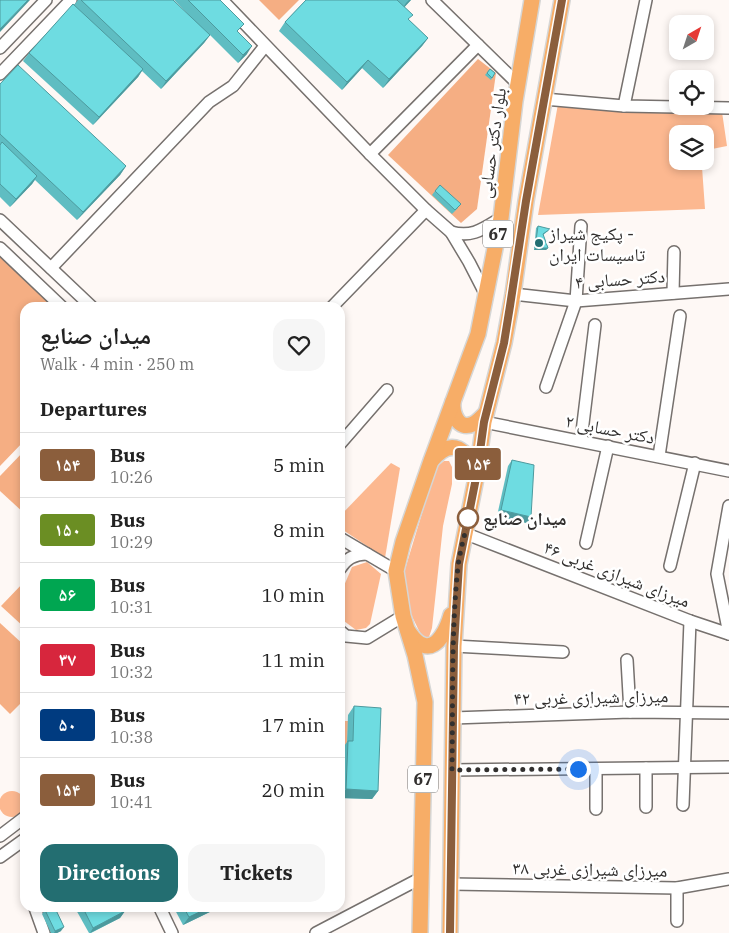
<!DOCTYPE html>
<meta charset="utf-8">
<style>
body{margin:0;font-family:"IBM Plex Serif","Noto Naskh Arabic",serif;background:#f6f6f6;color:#222;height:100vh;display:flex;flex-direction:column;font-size:19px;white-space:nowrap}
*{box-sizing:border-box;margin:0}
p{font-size:16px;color:#767676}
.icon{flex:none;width:28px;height:28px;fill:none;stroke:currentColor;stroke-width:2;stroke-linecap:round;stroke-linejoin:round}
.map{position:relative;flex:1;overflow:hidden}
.side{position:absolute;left:20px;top:302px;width:325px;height:610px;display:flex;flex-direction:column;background:#fff;border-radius:15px;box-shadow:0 2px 8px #0003}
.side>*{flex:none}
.badge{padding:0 10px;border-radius:4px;font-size:18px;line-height:32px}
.needle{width:32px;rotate:39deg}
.fabs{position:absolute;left:669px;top:15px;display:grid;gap:10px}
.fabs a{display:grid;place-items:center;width:45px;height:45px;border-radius:10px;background:#fff;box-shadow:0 2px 8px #0003;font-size:25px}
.you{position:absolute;width:25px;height:25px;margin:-12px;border:4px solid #fff;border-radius:50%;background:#1a73e8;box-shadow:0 0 0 8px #1a73e833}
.map>.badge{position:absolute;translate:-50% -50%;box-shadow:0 0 0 2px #fff}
h2{padding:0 20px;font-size:19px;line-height:45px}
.round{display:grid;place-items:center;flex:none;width:52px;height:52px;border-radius:15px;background:#f6f6f6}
.overview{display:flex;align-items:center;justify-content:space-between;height:85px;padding:0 20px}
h1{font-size:24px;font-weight:700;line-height:38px}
.action{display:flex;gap:10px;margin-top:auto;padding:10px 20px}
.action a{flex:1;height:58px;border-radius:15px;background:#236e71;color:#fff;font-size:20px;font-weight:700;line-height:58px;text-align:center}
.action a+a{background:#f6f6f6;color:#222}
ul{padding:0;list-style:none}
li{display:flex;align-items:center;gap:15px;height:65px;padding:0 20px;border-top:1px solid #e0e0e0}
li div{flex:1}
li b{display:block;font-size:19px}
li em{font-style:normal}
li .badge{min-width:55px;font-weight:700;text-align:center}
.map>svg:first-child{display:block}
.green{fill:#fcb890}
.forest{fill:#f5ae83}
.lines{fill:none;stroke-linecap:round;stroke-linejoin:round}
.minor-casing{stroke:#76716e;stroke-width:14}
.major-casing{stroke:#d6d6d5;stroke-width:18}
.minor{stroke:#fff;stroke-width:11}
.major{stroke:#f7ad67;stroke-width:15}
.wall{fill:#5fbdc2}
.shaded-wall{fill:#4d9a9e}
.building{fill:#6edce1;stroke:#4d9a9e}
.line-casing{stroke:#fff;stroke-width:11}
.line{stroke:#8b5e3c;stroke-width:8}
.walk{stroke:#32302f;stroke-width:5;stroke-dasharray:0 9}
.poi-dot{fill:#236e71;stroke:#fff;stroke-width:2}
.stop-dot{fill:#fff;stroke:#8b5e3c;stroke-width:2.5}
.labels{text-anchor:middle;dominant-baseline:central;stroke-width:5;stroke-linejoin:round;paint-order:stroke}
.shield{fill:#fff;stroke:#706e6d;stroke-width:1}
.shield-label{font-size:16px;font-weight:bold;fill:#32302f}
.street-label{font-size:18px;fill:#32302f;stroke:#fff}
.poi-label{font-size:18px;fill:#32302f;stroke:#fff;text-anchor:start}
.stop-label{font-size:18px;font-weight:bold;fill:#32302f;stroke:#fff;text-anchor:start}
</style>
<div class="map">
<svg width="729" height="933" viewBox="0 0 729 933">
<rect width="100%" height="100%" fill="#fef8f5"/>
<g class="green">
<path d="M558,104L722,112L727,146L707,150L705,157V134H678V161H704L702,167L705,209L538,215Z"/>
<path d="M444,461H449L452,467V484L443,526L432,628L429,637H422L408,608L403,576L433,477L438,466Z"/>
<path d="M391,463L400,468L385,558L340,528V516Z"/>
<path d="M367,562L381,574L370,624L366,628L356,630L340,618V595L352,567Z"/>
<path d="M340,721H348L347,750H342L340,787Z"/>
<circle cx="12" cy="804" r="13"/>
</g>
<g class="forest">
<path d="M259,0H299L279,20Z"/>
<path d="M478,59L496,73L477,209L461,223L388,155Z"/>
<path d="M0,257L53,307L25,308V440L0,466Z"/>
<path d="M25,450V514L0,491V476Z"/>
<path d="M25,581V628L1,606Z"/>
<path d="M0,623L25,646V699L10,714L0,704Z"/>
</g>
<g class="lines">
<defs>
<g id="minor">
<path d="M222,0L370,154L426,210L451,232L469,262L487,297"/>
<path d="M432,0L518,84"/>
<path d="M0,48L46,0"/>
<path d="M0,74L71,0"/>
<path d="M544,99L624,106L729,108"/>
<path d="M624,106L646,0"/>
<path d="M370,154L478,45"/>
<path d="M0,220L93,308"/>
<path d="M451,232C472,238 483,229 501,218"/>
<path d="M0,248L63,308"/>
<path d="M51,268L209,102L233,86L265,46"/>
<path d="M673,293L674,252"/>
<path d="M513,294L576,301L729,289"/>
<path d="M331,308L426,210"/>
<path d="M546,387L576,301L581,226"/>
<path d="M484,422L729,471"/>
<path d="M581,440L595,325"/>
<path d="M340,444L387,390"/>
<path d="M659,456L680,316"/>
<path d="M464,533L690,621L729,634"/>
<path d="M340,538L396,571"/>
<path d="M586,543L608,446"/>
<path d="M670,566L695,463"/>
<path d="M340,569C346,558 355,554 367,554"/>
<path d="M340,631L346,636L367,638L403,616"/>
<path d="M729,634L717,574L729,506"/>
<path d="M454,646L563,652"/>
<path d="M627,660L630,712"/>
<path d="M453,718L630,712L729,713"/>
<path d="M596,769V809"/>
<path d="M452,770L729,767"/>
<path d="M683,805L690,621"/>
<path d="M646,807V768"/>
<path d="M0,836L25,817"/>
<path d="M0,857L25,839"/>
<path d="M451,884L677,888L729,879"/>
<path d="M677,888V921"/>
<path d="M35,908L44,933"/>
<path d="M160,908L172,933"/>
<path d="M316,933L421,878"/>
</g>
<g id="major">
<path d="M453,402C452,413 458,431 473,424C478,422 482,417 486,413"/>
<path d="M432,460C453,436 466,450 477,473"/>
<path d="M408,631C412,636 416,643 423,645C438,651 448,626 451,615"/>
<path d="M420,933L425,702L415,655L403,616L396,571L403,542L431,461L478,334L501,218L515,101L532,0"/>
<path d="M450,933L454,646L459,564L477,473L484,422L504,343L513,294L526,201L562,0"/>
</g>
</defs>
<use href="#minor" class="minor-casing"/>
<use href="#major" class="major-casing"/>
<use href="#minor" class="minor"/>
<use href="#major" class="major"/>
</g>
<g class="wall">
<path d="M78,0H173L196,22L174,0H220L238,32L247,54L238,63L210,35L204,43L161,89L142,71L138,77L93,125L23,61L29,53L74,5Z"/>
<path d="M306,0H411L404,7L409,20L428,38L422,46L383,88L362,68L342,90L279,31L285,22Z"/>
<path d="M490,69L495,73L491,80L485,75Z"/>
<path d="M0,84L126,166L120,175L77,220L35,180L32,184L10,207L0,197Z"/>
<path d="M435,191L458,208L452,214L432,195Z"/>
<path d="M538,226L548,231L543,235L548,248L546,250H534L536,228Z"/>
<path d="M512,460L531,517L527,523L497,516L508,466Z"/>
<path d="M354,706L378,791L372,799L340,798L342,749L347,742L348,715Z"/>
<path d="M75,908H123L125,911L120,918L91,933H89Z"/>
<path d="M174,908H218L183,925Z"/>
<path d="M45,910L61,931L57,933H51L42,914Z"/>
</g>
<g class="shaded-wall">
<path d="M28,0H30L0,32V29Z"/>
<path d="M409,0H411L401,11L406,3Z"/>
<path d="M210,35L204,43L161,89L166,81Z"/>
<path d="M428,38L422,46L383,88L389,79Z"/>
<path d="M252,46L247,54L238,63L243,55Z"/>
<path d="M368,60L362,68L342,90L347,82Z"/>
<path d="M143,69L138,77L93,125L99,117Z"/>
<path d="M126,166L120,175L77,220L83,212Z"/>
<path d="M37,176L32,184L10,207L16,199Z"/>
<path d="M535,248H548L546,250H534Z"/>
<path d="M501,510L531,517L527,523L497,516Z"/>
<path d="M346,789L378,791L372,799L340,798Z"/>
<path d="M208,908H218L183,925L189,917Z"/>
<path d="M125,911L120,918L90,933L93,928Z"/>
<path d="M64,927L61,931L57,933H54L55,931Z"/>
</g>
<g class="building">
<path d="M0,0H28L0,29Z"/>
<path d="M81,0H173L210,35L166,81Z"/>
<path d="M188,0H220L244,24L237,31L252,46L243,55Z"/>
<path d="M306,0H397L413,15L408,19L428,38L389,79L368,60L347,82L285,22Z"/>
<path d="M73,4L143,69L99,117L29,53Z"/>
<path d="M18,65L126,166L83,212L0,134V84Z"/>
<path d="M490,69L495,73L492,78L487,73Z"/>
<path d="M2,142L37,176L16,199L0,184V145Z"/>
<path d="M440,185L461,204L455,210L435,191Z"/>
<path d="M538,226L550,229L543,234L548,248H535Z"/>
<path d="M512,460L534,465L531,517L501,510Z"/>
<path d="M354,706L381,708L378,791L346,789L348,741H353Z"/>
<path d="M50,908H55L64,927L55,931L45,910Z"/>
<path d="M83,908H123L125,911L93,928Z"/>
<path d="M184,908H208L189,917Z"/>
</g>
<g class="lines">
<defs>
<path id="line" d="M450,933L454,646L459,564L477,473L484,422L504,343L510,306L526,201L562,0"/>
</defs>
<use href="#line" class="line-casing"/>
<use href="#line" class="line"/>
<path class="walk" d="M468,518C466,532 460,550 458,566C451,634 453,702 452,770L578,769"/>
</g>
<circle class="poi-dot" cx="539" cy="243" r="5"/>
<circle class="stop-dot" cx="468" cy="518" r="10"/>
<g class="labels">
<g class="shield">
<rect x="483" y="220.5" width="30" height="27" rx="4"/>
<rect x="408" y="765.5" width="30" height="27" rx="4"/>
</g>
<g class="shield-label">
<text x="498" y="234">67</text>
<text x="423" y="779">67</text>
</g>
<g class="street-label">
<text transform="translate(492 143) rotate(-82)">بلوار دکتر حسابی</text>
<text transform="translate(620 279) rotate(-4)">دکتر حسابی ۴</text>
<text transform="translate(610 429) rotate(11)">دکتر حسابی ۲</text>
<text transform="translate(617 574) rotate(21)">میرزای شیرازی غربی ۴۶</text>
<text transform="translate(591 697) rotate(-1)">میرزای شیرازی غربی ۴۲</text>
<text transform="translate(590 869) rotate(1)">میرزای شیرازی غربی ۳۸</text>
</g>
<g class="poi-label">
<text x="549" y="233">پکیج شیراز -<tspan x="549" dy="21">تاسیسات ایران</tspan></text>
</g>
<g class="stop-label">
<text x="483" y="518">میدان صنایع</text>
</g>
</g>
</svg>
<div class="fabs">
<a><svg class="needle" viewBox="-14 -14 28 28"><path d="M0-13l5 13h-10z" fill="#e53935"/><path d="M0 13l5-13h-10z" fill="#767676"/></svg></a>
<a><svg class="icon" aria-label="locate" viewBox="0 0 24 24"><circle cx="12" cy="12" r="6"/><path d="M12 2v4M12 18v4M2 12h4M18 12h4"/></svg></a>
<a><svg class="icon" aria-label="layers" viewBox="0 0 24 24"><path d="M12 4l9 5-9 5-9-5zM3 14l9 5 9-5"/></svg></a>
</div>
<div class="you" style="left:578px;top:769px"></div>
<b class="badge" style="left:478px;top:464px;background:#8b5e3c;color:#fff">۱۵۴</b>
<section class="side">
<div class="overview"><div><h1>میدان صنایع</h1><p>Walk · 4 min · 250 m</p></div><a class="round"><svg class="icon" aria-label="heart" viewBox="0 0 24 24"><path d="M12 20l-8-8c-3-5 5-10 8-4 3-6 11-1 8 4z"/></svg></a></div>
<h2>Departures</h2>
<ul>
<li><span class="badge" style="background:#8b5e3c;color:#fff">۱۵۴</span><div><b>Bus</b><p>10:26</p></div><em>5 min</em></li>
<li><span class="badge" style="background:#6b8e23;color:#fff">۱۵۰</span><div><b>Bus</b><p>10:29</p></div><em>8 min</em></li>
<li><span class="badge" style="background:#00a651;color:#fff">۵۶</span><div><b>Bus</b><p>10:31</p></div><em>10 min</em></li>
<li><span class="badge" style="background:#d7263d;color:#fff">۳۷</span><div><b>Bus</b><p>10:32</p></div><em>11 min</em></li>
<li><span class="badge" style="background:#003b80;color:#fff">۵۰</span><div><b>Bus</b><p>10:38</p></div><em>17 min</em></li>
<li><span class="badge" style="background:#8b5e3c;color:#fff">۱۵۴</span><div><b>Bus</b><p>10:41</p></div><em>20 min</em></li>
</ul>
<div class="action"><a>Directions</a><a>Tickets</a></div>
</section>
</div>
